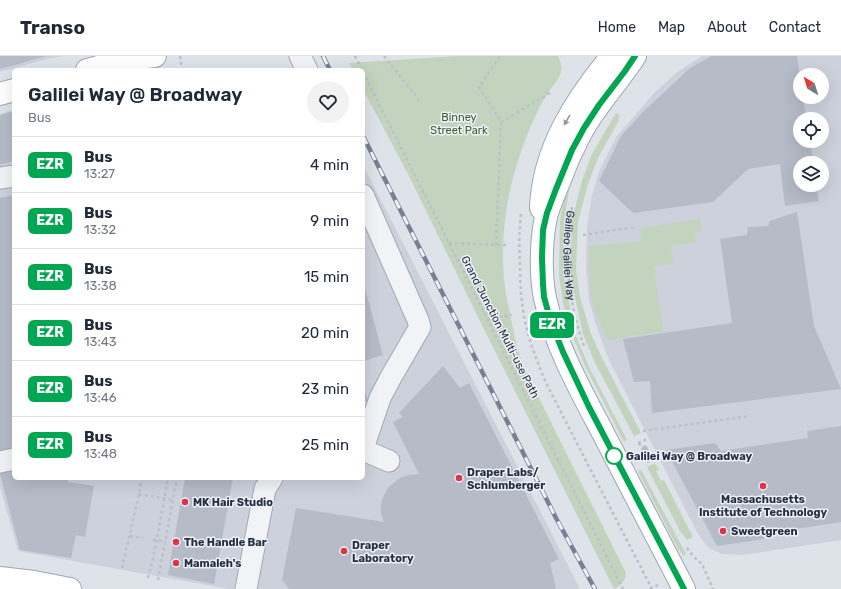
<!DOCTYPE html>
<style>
body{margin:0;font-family:Rubik,sans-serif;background:#f2f2f3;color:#1f2937;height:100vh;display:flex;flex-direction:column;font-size:15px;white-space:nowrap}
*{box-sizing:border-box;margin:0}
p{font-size:13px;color:#747a83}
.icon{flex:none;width:22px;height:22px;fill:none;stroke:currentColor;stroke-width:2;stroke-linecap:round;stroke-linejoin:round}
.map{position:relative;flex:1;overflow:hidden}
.panel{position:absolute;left:12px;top:12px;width:353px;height:412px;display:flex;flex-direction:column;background:#fff;border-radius:6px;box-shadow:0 4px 16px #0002}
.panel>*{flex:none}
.badge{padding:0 8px;border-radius:6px;font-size:14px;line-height:26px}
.needle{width:26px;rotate:322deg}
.tools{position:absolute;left:793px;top:12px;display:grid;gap:8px}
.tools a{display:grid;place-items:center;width:36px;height:36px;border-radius:50%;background:#fff;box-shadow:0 4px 16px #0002;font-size:20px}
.map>.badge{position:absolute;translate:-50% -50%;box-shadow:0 0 0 2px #fff}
.round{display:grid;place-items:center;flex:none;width:42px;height:42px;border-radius:21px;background:#f2f2f3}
.head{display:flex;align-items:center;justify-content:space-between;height:68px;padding:0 16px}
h1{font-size:19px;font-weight:600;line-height:30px}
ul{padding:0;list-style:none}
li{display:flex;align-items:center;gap:12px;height:56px;padding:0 16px;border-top:1px solid #e0e1e3}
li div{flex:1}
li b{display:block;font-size:15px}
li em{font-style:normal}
li .badge{min-width:44px;font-weight:700;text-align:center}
header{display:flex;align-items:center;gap:24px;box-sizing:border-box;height:56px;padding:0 20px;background:#fff;border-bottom:1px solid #e0e1e3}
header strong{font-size:19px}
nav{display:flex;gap:22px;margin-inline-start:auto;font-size:14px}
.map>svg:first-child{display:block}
.built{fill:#ccd1dc;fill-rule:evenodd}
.green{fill:#c3d4be}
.building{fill:#b5bbc7}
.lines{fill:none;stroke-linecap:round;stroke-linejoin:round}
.minor-casing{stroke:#a3a9b4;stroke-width:23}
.major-casing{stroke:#9ca6b6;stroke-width:24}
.path{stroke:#bcc0c8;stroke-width:2.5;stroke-dasharray:3 3;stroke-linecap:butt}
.minor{stroke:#f1f3f7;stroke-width:21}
.major{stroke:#fff;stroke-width:22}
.rail-casing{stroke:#768195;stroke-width:4.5}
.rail{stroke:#eef1f7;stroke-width:3;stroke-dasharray:9;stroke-linecap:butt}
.oneway{fill:#9297a0}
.line-casing{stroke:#fff;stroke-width:9}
.line{stroke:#00a651;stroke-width:6}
.stop-dot{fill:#fff;stroke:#00a651;stroke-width:2}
.poi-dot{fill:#dd3449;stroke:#eef1f7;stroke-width:1.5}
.labels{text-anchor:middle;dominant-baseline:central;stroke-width:3;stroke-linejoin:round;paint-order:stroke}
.park-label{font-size:11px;fill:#395f31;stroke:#eef1f7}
.street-label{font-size:11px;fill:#252f42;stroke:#eef1f7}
.stop-label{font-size:11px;font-weight:bold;fill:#252f42;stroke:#eef1f7;text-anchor:start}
.poi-label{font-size:11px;font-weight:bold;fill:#252f42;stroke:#eef1f7;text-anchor:start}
</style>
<header>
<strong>Transo</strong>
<nav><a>Home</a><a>Map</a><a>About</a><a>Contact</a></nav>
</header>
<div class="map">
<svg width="841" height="533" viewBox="0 0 841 533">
<rect width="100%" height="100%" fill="#dee2e9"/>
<g class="built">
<path d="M0,0H64L47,3L0,16Z"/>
<path d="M702,0H841V484L743,499L722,498L711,493L705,488L697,476L612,310L605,294L595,266L589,243L586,212L587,171L592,139L600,113L617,80L655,36L676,17ZM800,19H822V41H800ZM800,63H822V85H800ZM800,107H822V129H800Z"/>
<path d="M14,54V422H363V109L580,533H229L18,495L0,431V58Z"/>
</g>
<g class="green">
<path d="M458,0H558C560,4 562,10 561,15C560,24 550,32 546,40C536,57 528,75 522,93C506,137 499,185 505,231C506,240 508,249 510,258C513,272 515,286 520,300C522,308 526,315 529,322L626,517C625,526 621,529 614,533L481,267L409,120L363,33V14H353L349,7Z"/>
<path d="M606,49L610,53L584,92L570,129L564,165L563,218L576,280L589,311L627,384L624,386L586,312L573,281L564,252L559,220L560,164L566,127Z"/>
<path d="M616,57L619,59V64L598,102L588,128L578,166L576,214L580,241L591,278L602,302L641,377L634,380L595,307L583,278L575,241L570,214L572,164L582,125L592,98Z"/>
<path d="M700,163L702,175L695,176L697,186L671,190L673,208L654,210V209L663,275L608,284C601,270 594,255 591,240C589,223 589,206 589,190L641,185L640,172Z"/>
<path d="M655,407L659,414L656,415L661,425L664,424L693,481L687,484L680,475L647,411Z"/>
<path d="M641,414L686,498L684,500L678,493L638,415Z"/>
</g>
<g class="building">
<path d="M0,0H46L0,13Z"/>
<path d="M712,0H797L800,21V41H803L806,63H800V85H810L813,107H800V129H816L819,145L785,150L780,108L748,113L713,146L633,157L599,125L621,80L643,56L690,12Z"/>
<path d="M14,55V105L0,109V59Z"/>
<path d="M14,139V395L0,399V142Z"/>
<path d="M797,156L814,270L841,333L652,357L650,325L634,326L623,283L732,267L721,188L720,183L747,179L748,171L768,170L770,165Z"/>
<path d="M363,225L383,299L363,305Z"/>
<path d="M443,310L460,332L469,327L559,503L550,507L556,533H289L282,524L296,452L384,466L381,457V451L382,444L387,433L397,424L402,421L409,419L419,418L393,366L403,361L399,357Z"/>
<path d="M363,328L368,345L363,346Z"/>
<path d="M841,370V466L763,478L764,483L717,490L666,394L715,387L721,395L808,382L807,375Z"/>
<path d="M646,389L650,397L646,399L642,391Z"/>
<path d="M14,409V422H67L68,426L94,430L85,481L76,479L71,502L20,494L0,418V413Z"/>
<path d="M185,422H233L214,528L168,519Z"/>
</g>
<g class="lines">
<defs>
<g id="minor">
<path d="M300,0L307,14"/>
<path d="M0,122L14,120"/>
<path d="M363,139L418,264L420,271L391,321L380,342L363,392"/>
<path d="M363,394L389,405"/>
<path d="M0,406L14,403"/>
<path d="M246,533L265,433L272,422"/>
</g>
<g id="major">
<path d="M635,0C624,17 611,32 599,49C589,62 580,77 573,93C568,102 565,112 561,121C556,133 551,145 547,157C541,180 540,218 545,242C555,289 581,335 603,377C630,429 657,481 684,533"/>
<path d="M87,14L128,3L155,0"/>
<path d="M0,38L14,34"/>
<path d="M541,152C543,94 576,43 612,0"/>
<path d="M0,522L34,526L70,533"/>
</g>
</defs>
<use href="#minor" class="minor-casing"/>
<use href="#major" class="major-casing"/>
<g class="path">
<path d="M180,0L182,14"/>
<path d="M355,0L362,14"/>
<path d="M384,0L419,44"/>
<path d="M363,16L623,533"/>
<path d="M501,66L550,37"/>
<path id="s1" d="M572,151C563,198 568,245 584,290"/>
<path d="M521,158C519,176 519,193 520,210C520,227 521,243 524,260C528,283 537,305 546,327L652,533"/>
<path d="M583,179L636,171"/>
<path d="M449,187L506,189"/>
<path d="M496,189L501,66L479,31L500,0"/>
<path d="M487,264L512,259"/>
<path d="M643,375L750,360"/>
<path d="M638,387L647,383"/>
<path d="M639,387L648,405"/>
<path d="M647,406L656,402"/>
<path d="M139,438L173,444"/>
<path d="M130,480L143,482"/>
<path d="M153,484L165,485"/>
<path d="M687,492L693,500L702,508L713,533"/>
<path d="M122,512L139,438L141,422"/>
<path d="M148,522L155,494L168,422"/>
<path d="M158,524L177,422"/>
<path d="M650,533L660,528"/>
</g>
<use href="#minor" class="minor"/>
<use href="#major" class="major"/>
<defs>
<g id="rail">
<path d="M323,0L330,14"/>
<path d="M363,80L556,462L595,533"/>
</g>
</defs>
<use href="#rail" class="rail-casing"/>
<use href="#rail" class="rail"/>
</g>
<defs><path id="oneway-solid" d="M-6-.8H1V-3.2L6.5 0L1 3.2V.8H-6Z"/></defs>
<use class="oneway" href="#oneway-solid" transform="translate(567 64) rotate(120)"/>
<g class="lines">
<defs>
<path id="line" d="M635,0L625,15L599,49L584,72L572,94L556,133L547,157L543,174L542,202L543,228L544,241L551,266L563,296L589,351L684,533"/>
</defs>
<use href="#line" class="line-casing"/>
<use href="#line" class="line"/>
</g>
<circle class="stop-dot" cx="614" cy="400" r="8"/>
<g class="poi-dot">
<circle cx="459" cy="422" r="4"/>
<circle cx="763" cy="430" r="4"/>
<circle cx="185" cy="446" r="4"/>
<circle cx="723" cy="475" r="4"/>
<circle cx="176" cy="486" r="4"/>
<circle cx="344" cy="495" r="4"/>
<circle cx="176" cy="507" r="4"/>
</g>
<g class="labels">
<g class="park-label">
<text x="459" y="61">Binney<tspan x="459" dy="13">Street Park</tspan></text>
</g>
<g class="street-label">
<text stroke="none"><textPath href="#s1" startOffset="49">Galileo Galilei Way</textPath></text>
<text transform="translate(500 271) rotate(63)">Grand Junction Multi-use Path</text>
</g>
<g class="stop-label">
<text x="626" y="400">Galilei Way @ Broadway</text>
</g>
<g class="poi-label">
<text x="467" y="416">Draper Labs/<tspan x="467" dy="13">Schlumberger</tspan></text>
<text x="763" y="443" text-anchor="middle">Massachusetts<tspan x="763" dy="13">Institute of Technology</tspan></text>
<text x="193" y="446">MK Hair Studio</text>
<text x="731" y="475">Sweetgreen</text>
<text x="184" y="486">The Handle Bar</text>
<text x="352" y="489">Draper<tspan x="352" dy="13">Laboratory</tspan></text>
<text x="184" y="507">Mamaleh's</text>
</g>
</g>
</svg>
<div class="tools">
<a><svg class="needle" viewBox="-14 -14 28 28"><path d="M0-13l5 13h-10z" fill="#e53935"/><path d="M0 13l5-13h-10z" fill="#747a83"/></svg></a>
<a><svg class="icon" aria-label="locate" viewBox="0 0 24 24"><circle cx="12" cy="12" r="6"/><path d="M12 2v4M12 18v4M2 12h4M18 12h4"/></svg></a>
<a><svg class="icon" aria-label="layers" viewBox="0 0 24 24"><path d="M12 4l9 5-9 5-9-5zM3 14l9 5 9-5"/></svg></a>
</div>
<b class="badge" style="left:552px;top:269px;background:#00a651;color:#fff">EZR</b>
<section class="panel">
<div class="head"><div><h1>Galilei Way @ Broadway</h1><p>Bus</p></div><a class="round"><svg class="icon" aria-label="heart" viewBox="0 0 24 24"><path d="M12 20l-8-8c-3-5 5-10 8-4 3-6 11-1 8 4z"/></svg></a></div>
<ul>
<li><span class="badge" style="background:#00a651;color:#fff">EZR</span><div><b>Bus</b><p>13:27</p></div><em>4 min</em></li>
<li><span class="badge" style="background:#00a651;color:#fff">EZR</span><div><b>Bus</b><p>13:32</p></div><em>9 min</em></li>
<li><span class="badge" style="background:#00a651;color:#fff">EZR</span><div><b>Bus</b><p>13:38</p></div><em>15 min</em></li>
<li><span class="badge" style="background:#00a651;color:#fff">EZR</span><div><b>Bus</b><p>13:43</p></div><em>20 min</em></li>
<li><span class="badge" style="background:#00a651;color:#fff">EZR</span><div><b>Bus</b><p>13:46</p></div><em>23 min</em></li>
<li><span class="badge" style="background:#00a651;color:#fff">EZR</span><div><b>Bus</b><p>13:48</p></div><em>25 min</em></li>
</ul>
</section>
</div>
